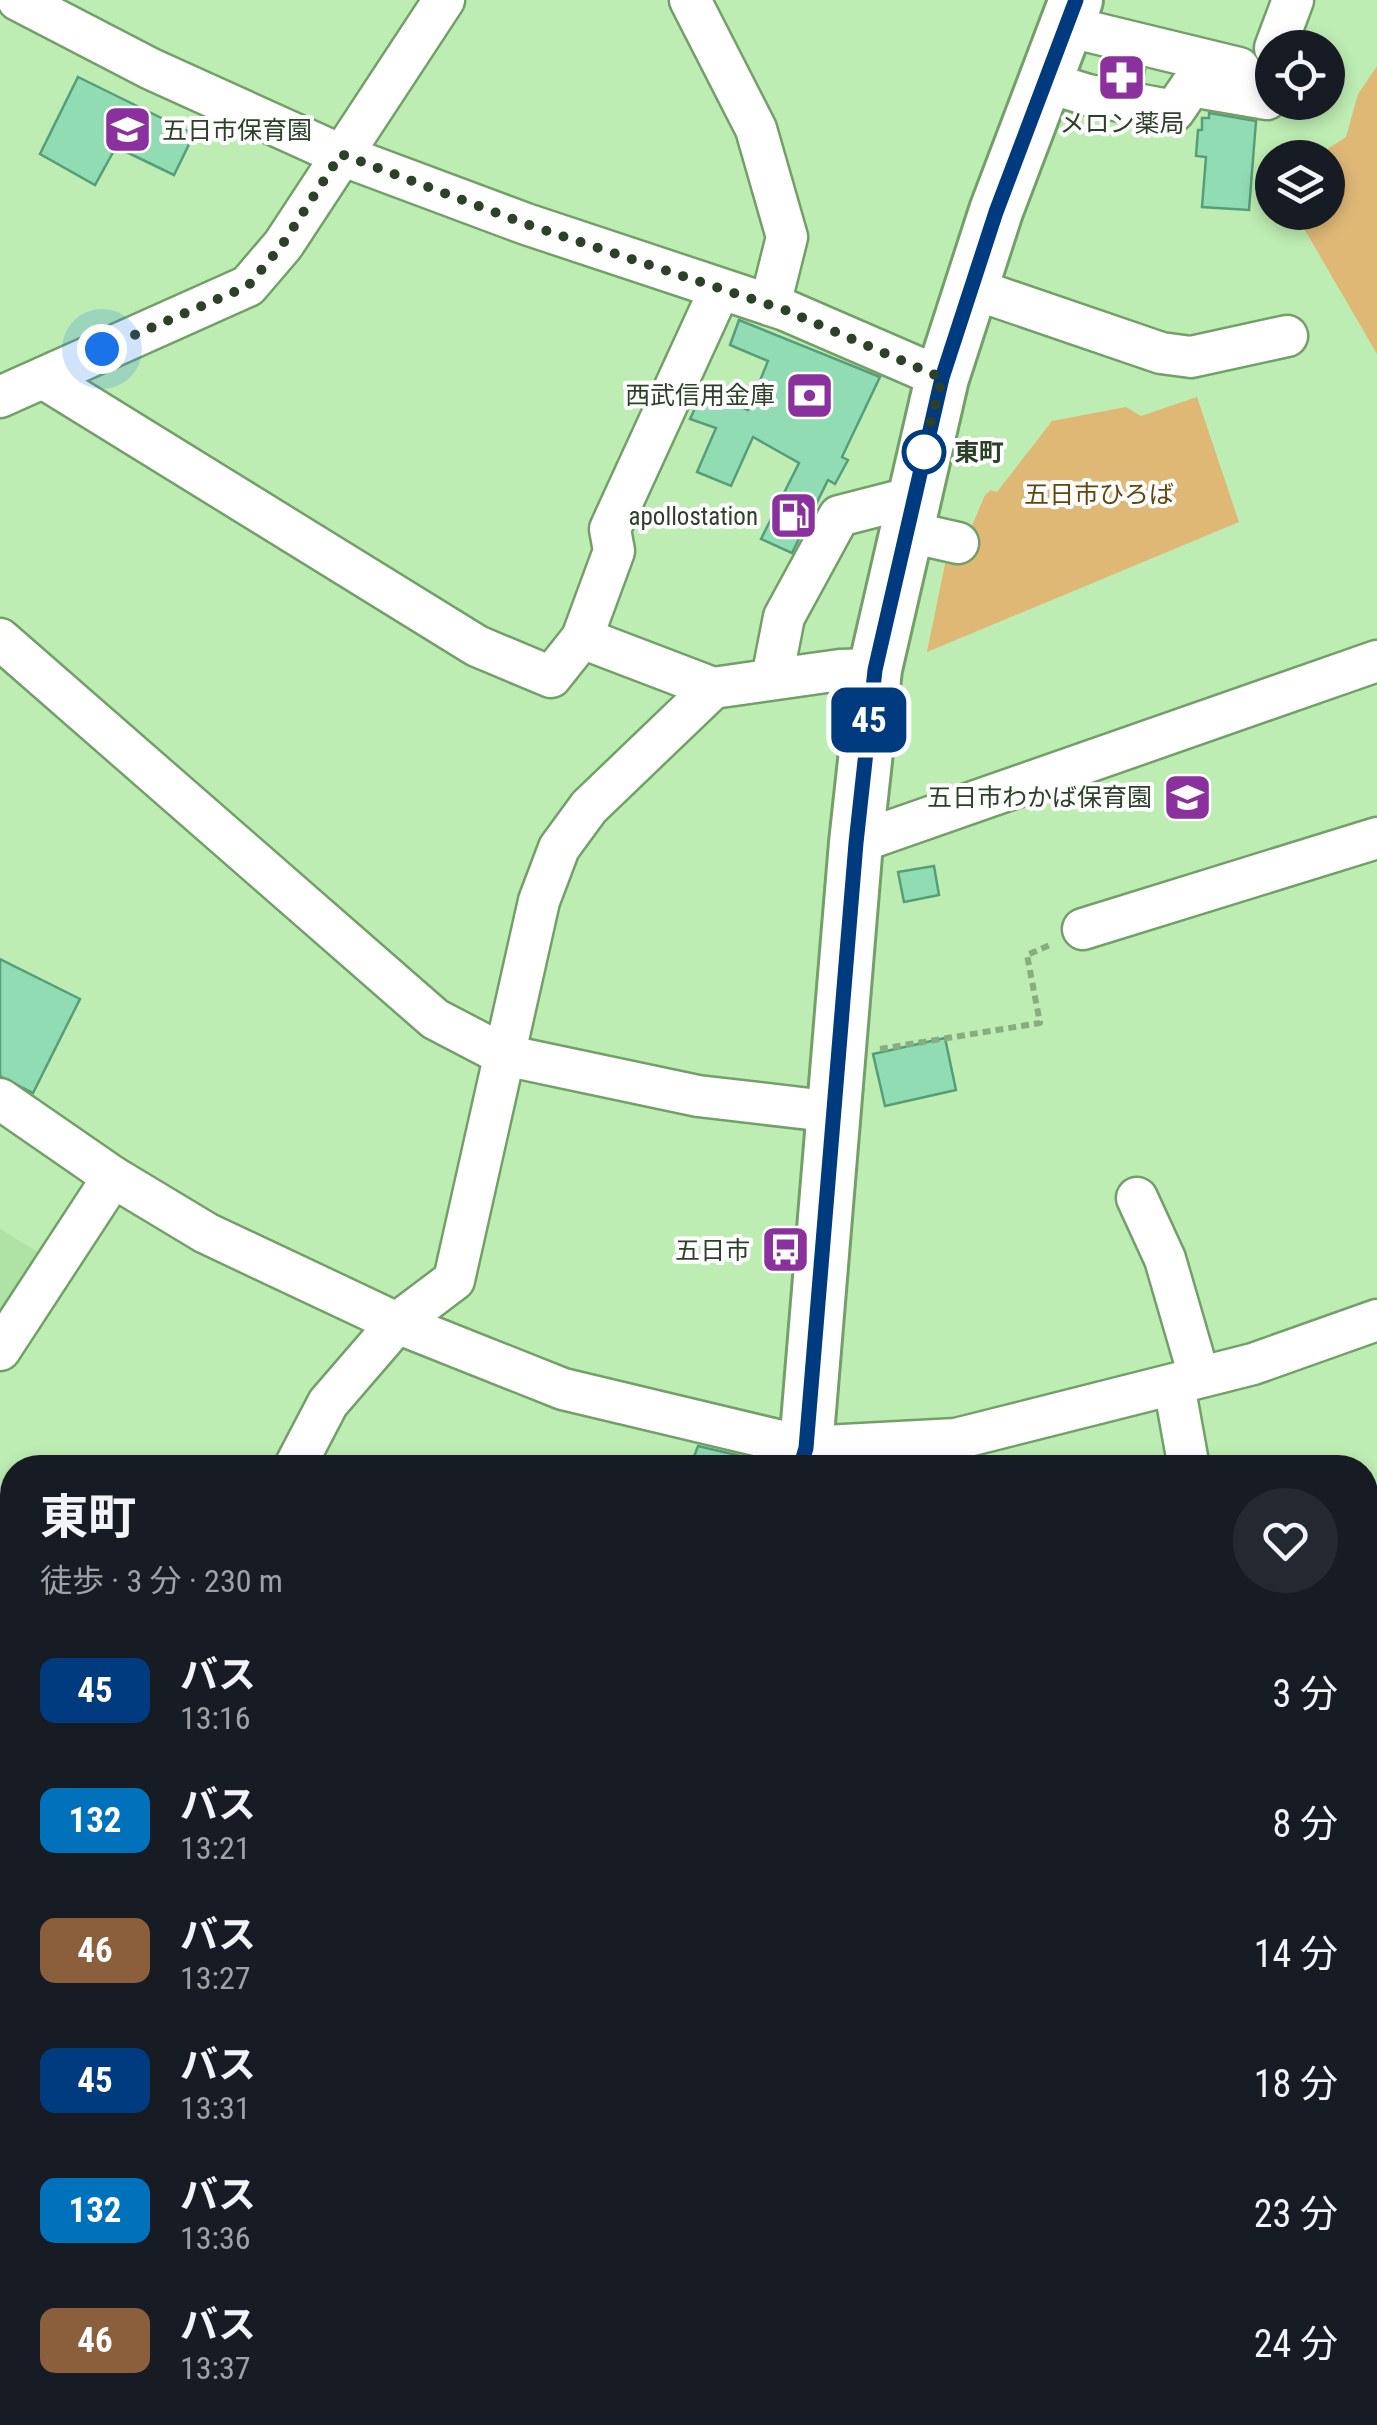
<!DOCTYPE html>
<html lang="ja">
<meta charset="utf-8">
<style>
body{margin:0;font-family:"Roboto Condensed","Noto Sans JP",sans-serif;background:#242831;color:#f1f3f6;height:100vh;display:flex;flex-direction:column;font-size:38px;white-space:nowrap}
*{box-sizing:border-box;margin:0}
p{font-size:32px;color:#9ea1a6}
.icon{flex:none;width:55px;height:55px;fill:none;stroke:currentColor;stroke-width:2;stroke-linecap:round;stroke-linejoin:round}
.map{position:relative;flex:1;overflow:hidden}
.side{position:absolute;left:0px;top:1455px;width:1378px;height:970px;display:flex;flex-direction:column;background:#171b24;border-radius:40px 40px 0 0;box-shadow:0 5px 15px #0003}
.side>*{flex:none}
.badge{padding:0 20px;border-radius:15px;font-size:35px;line-height:65px}
.fabs{position:absolute;left:1255px;top:30px;display:grid;gap:20px}
.fabs a{display:grid;place-items:center;width:90px;height:90px;border-radius:50%;background:#171b24;box-shadow:0 5px 15px #0003;font-size:50px}
.you{position:absolute;width:50px;height:50px;margin:-25px;border:8px solid #fff;border-radius:50%;background:#1a73e8;box-shadow:0 0 0 15px #1a73e833}
.map>.badge{position:absolute;translate:-50% -50%;box-shadow:0 0 0 5px #fff}
.round{display:grid;place-items:center;flex:none;width:105px;height:105px;border-radius:52px;background:#242831}
.summary{display:flex;align-items:center;justify-content:space-between;height:170px;padding:0 40px}
h1{font-size:48px;font-weight:700;line-height:75px}
ul{padding:0;list-style:none}
li{display:flex;align-items:center;gap:30px;height:130px;padding:0 40px}
li div{flex:1}
li b{display:block;font-size:38px}
li em{font-style:normal}
li .badge{min-width:110px;font-weight:700;text-align:center}
.map>svg:first-child{display:block}
.built{fill:#aee3a3}
.green{fill:#dfb876}
.building{fill:#92dcb4;stroke:#569e79;stroke-width:2.5}
.lines{fill:none;stroke-linecap:round;stroke-linejoin:round}
.minor-casing{stroke:#739f69;stroke-width:45}
.major-casing{stroke:#739f69;stroke-width:58}
.path{stroke:#88ad7f;stroke-width:6;stroke-dasharray:8 5;stroke-linecap:butt}
.minor{stroke:#fff;stroke-width:40}
.major{stroke:#fff;stroke-width:52}
.line-casing{stroke:#fff;stroke-width:22}
.line{stroke:#003b80;stroke-width:15}
.walk{stroke:#2d4029;stroke-width:10;stroke-dasharray:0 18}
.stop-dot{fill:#fff;stroke:#003b80;stroke-width:5}
.labels{text-anchor:middle;dominant-baseline:central;stroke-width:8;stroke-linejoin:round;paint-order:stroke}
.poi-label{font-size:25px;fill:#2d4029;stroke:#fefefe;text-anchor:end}
.stop-label{font-size:25px;font-weight:bold;fill:#2d4029;stroke:#fefefe;text-anchor:start}
.park-label{font-size:25px;fill:#61460d;stroke:#fefefe}
</style>
<div class="map">
<svg width="1377" height="2425" viewBox="0 0 1377 2425">
<rect width="100%" height="100%" fill="#bdedb2"/>
<path class="built" d="M0,1229L43,1255L0,1323Z"/>
<g class="green">
<path d="M1377,66V354L1295,213L1328,212V158L1315,157L1346,137L1358,94Z"/>
<path d="M1197,397L1239,522L927,652L954,520L971,528L985,495L991,490L997,492L1052,421L1126,407L1141,416Z"/>
</g>
<g class="building">
<path d="M1103,60L1145,70L1143,81L1100,73Z"/>
<path d="M78,77L194,134L174,175L116,147L95,185L40,154Z"/>
<path d="M1209,113L1256,121L1249,210L1202,207L1206,157L1196,156L1198,130H1202V118H1209Z"/>
<path d="M739,320L880,377L842,457L848,460L835,484L828,480L792,553L761,539L799,463L753,437L731,486L697,472L716,428L690,419L703,391L748,410L768,361L730,345Z"/>
<path d="M934,866L939,895L904,902L898,872Z"/>
<path d="M0,959L80,999L33,1093L0,1076Z"/>
<path d="M945,1038L956,1090L885,1106L873,1054Z"/>
<path d="M698,1446L749,1458L746,1468H690Z"/>
</g>
<g class="lines">
<defs>
<g id="minor">
<path d="M18,0L151,69L341,155L526,224L785,310L942,378"/>
<path d="M690,0L756,129L787,237L770,305"/>
<path d="M1066,26L1239,68"/>
<path d="M1275,48L1293,0"/>
<path d="M1043,81L1088,95L1174,111L1191,86L1267,99"/>
<path d="M971,288L1161,353L1191,357L1287,336"/>
<path d="M43,378L477,646L551,677L582,638L713,688"/>
<path d="M0,397L248,286L283,245L444,0"/>
<path d="M905,531L958,543"/>
<path d="M582,638L614,551L610,529L720,289"/>
<path d="M0,639L435,1019L504,1055L698,1096L835,1112"/>
<path d="M772,678L784,617L839,516L913,497"/>
<path d="M856,843L1377,661"/>
<path d="M1083,929L1377,838"/>
<path d="M0,1099L113,1177L206,1233L397,1323L563,1389L806,1447L956,1439L1253,1364L1377,1320"/>
<path d="M1137,1198L1165,1259L1199,1376"/>
<path d="M0,1350L113,1177"/>
<path d="M1174,1385L1189,1468"/>
<path d="M294,1468L328,1403L397,1323L454,1280L539,901L559,848L589,807L713,688L840,670L875,669"/>
<path d="M0,1581L12,1587"/>
<path d="M0,1769L12,1775"/>
<path d="M1365,1781L1377,1787"/>
<path d="M0,1821L12,1802"/>
<path d="M1365,2011L1377,1995"/>
<path d="M0,2130L12,2139"/>
<path d="M1365,2134L1377,2142"/>
<path d="M747,2412L768,2425"/>
<path d="M1255,2412L1272,2425"/>
<path d="M537,2425L549,2412"/>
<path d="M1065,2425L1073,2412"/>
</g>
<g id="major">
<path d="M800,1468L806,1447L856,843L875,669L942,378L996,211L1076,0"/>
<path d="M128,2425L140,2412"/>
</g>
</defs>
<use href="#minor" class="minor-casing"/>
<use href="#major" class="major-casing"/>
<path class="path" d="M880,1049L1040,1023L1027,955L1052,944"/>
<use href="#minor" class="minor"/>
<use href="#major" class="major"/>
</g>
<g class="lines">
<defs>
<path id="line" d="M800,1468L806,1448L856,843L875,670L942,378L996,212L1076,0"/>
</defs>
<use href="#line" class="line-casing"/>
<use href="#line" class="line"/>
<path class="walk" d="M102,349L248,286L282,245L341,154L526,224L785,310L942,378L920,466L924,452"/>
</g>
<defs>
<symbol id="pharmacy-square" viewBox="-11 -11 22 22"><rect x="-9" y="-9" width="18" height="18" rx="4" fill="#8a319e" stroke="#fefefe"/><path d="M-2-6h4v4h4v4h-4v4h-4v-4h-4v-4h4Z" fill="#fff"/></symbol>
<symbol id="school-square" viewBox="-11 -11 22 22"><rect x="-9" y="-9" width="18" height="18" rx="4" fill="#8a319e" stroke="#fefefe"/><path d="M0-5L7-2L0 1L-7-2ZM-4 1L0 2.5L4 1V4Q0 6-4 4Z" fill="#fff"/></symbol>
<symbol id="bank-square" viewBox="-11 -11 22 22"><rect x="-9" y="-9" width="18" height="18" rx="4" fill="#8a319e" stroke="#fefefe"/><path d="M-6-4H6V4H-6ZM0-2.3a2.3 2.3 0 1 0 0 4.6a2.3 2.3 0 1 0 0-4.6Z" fill="#fff"/></symbol>
<symbol id="fuel-square" viewBox="-11 -11 22 22"><rect x="-9" y="-9" width="18" height="18" rx="4" fill="#8a319e" stroke="#fefefe"/><path d="M-5.5-6h7V0h2V4h1.3V-2.5L3-4.5l.8-.8L6-3V5H2.5V1h-1V6h-7ZM-4.2-4.7v3.2H.2V-4.7Z" fill="#fff"/></symbol>
<symbol id="bus-square" viewBox="-11 -11 22 22"><rect x="-9" y="-9" width="18" height="18" rx="4" fill="#8a319e" stroke="#fefefe"/><path d="M-5-6H5V4H4V6H2V4H-2V6H-4V4H-5ZM-3.5-4V0h7V-4ZM-3.5 1.2v1.5H-2V1.2ZM2 1.2v1.5H3.5V1.2Z" fill="#fff"/></symbol>
</defs>
<g fill-rule="evenodd">
<use href="#pharmacy-square" x="1094" y="50" width="55" height="55"/>
<use href="#school-square" x="100" y="102" width="55" height="55"/>
<use href="#bank-square" x="782" y="368" width="55" height="55"/>
<use href="#fuel-square" x="766" y="488" width="55" height="55"/>
<use href="#school-square" x="1160" y="770" width="55" height="55"/>
<use href="#bus-square" x="758" y="1222" width="55" height="55"/>
</g>
<circle class="stop-dot" cx="924" cy="452" r="20"/>
<g class="labels">
<g class="poi-label">
<text x="1122" y="123" text-anchor="middle">メロン薬局</text>
<text x="162" y="130" text-anchor="start">五日市保育園</text>
<text x="775" y="395">西武信用金庫</text>
<text x="758" y="516">apollostation</text>
<text x="1152" y="797">五日市わかば保育園</text>
<text x="750" y="1250">五日市</text>
</g>
<g class="stop-label">
<text x="954" y="452">東町</text>
</g>
<g class="park-label">
<text x="1099" y="494">五日市ひろば</text>
</g>
</g>
</svg>
<div class="fabs">
<a><svg class="icon" aria-label="locate" viewBox="0 0 24 24"><circle cx="12" cy="12" r="6"/><path d="M12 2v4M12 18v4M2 12h4M18 12h4"/></svg></a>
<a><svg class="icon" aria-label="layers" viewBox="0 0 24 24"><path d="M12 4l9 5-9 5-9-5zM3 14l9 5 9-5"/></svg></a>
</div>
<div class="you" style="left:102px;top:349px"></div>
<b class="badge" style="left:869px;top:720px;background:#003b80;color:#fff">45</b>
<section class="side">
<div class="summary"><div><h1>東町</h1><p>徒歩 · 3 分 · 230 m</p></div><a class="round"><svg class="icon" aria-label="heart" viewBox="0 0 24 24"><path d="M12 20l-8-8c-3-5 5-10 8-4 3-6 11-1 8 4z"/></svg></a></div>
<ul>
<li><span class="badge" style="background:#003b80;color:#fff">45</span><div><b>バス</b><p>13:16</p></div><em>3 分</em></li>
<li><span class="badge" style="background:#0072bc;color:#fff">132</span><div><b>バス</b><p>13:21</p></div><em>8 分</em></li>
<li><span class="badge" style="background:#8b5e3c;color:#fff">46</span><div><b>バス</b><p>13:27</p></div><em>14 分</em></li>
<li><span class="badge" style="background:#003b80;color:#fff">45</span><div><b>バス</b><p>13:31</p></div><em>18 分</em></li>
<li><span class="badge" style="background:#0072bc;color:#fff">132</span><div><b>バス</b><p>13:36</p></div><em>23 分</em></li>
<li><span class="badge" style="background:#8b5e3c;color:#fff">46</span><div><b>バス</b><p>13:37</p></div><em>24 分</em></li>
</ul>
</section>
</div>
